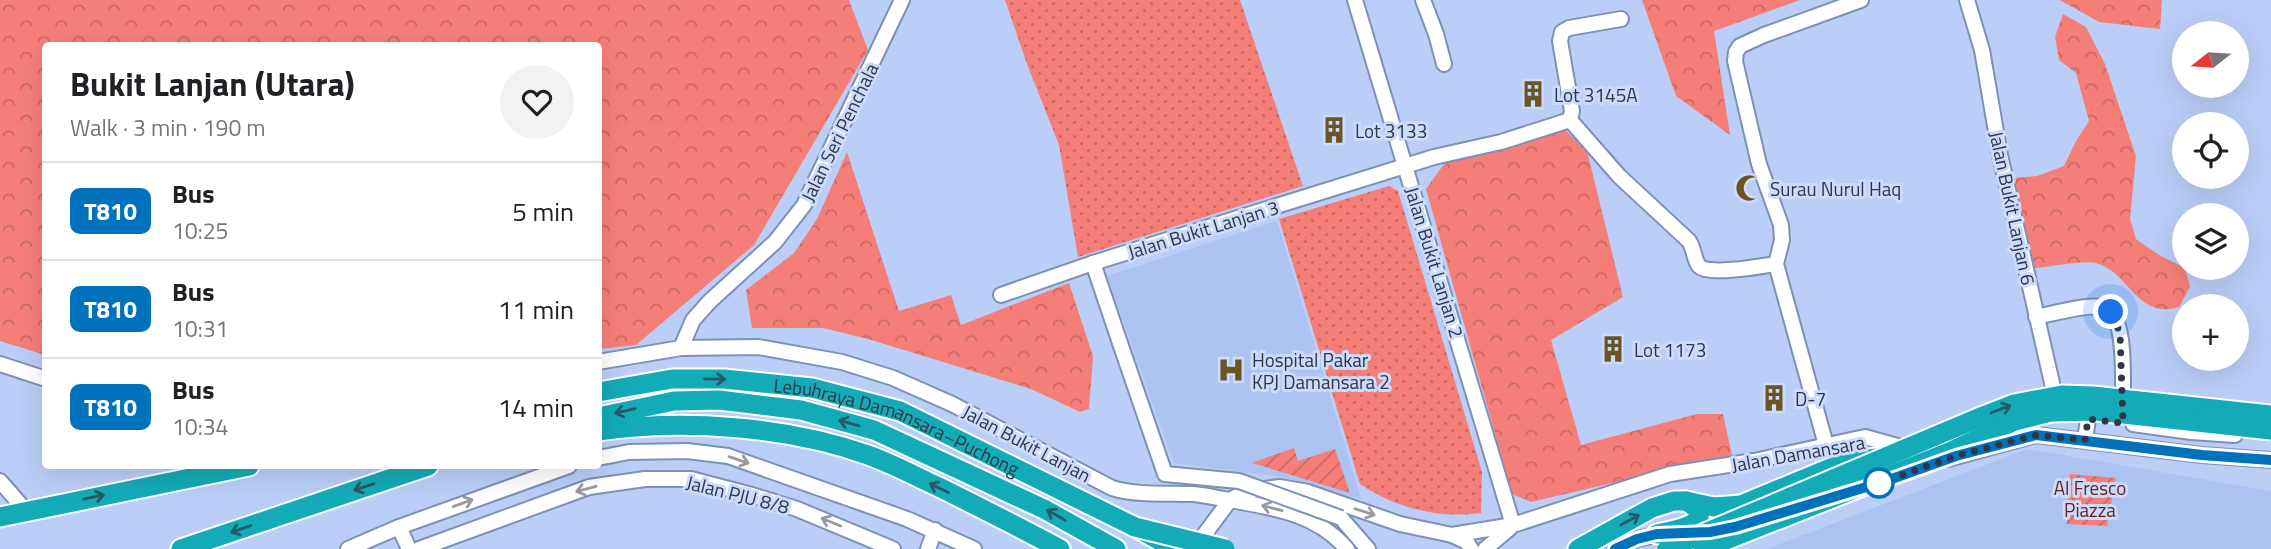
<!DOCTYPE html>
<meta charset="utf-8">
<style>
body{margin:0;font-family:"Titillium Web",sans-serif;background:#f2f2f2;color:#202124;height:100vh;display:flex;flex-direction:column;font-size:26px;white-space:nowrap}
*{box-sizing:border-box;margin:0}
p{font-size:23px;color:#757577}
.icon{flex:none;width:38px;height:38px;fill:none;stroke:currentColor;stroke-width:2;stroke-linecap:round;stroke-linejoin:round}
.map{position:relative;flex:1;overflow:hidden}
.drawer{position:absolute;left:42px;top:42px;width:560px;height:427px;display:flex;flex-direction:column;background:#fff;border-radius:7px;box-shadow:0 7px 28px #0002}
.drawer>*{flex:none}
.badge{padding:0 14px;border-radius:10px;font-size:24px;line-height:46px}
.needle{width:46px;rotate:253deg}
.tools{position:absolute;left:2172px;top:21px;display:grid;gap:14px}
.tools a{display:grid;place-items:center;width:77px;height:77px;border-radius:50%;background:#fff;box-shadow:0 7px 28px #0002;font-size:35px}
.you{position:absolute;width:35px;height:35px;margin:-18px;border:5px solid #fff;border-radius:50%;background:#1a73e8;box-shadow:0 0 0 10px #1a73e833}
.map>.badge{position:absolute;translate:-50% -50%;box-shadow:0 0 0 4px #fff}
.round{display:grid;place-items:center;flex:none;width:74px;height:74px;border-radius:37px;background:#f2f2f2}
.overview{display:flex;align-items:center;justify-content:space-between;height:119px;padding:0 28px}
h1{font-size:33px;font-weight:700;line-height:52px}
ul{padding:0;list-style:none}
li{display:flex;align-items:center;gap:21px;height:98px;padding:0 28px;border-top:2px solid #e0e0e0}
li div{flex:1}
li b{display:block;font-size:26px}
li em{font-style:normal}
li .badge{min-width:77px;font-weight:700;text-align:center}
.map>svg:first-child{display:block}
.built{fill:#acc3f2}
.grass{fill:url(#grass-dots)}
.forest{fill:url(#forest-crowns)}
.garden{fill:url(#garden-furrows)}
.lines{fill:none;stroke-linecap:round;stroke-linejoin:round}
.minor-casing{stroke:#7e90b6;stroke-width:18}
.highway-casing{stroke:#fff;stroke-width:23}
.minor{stroke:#fff;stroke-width:14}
.highway{stroke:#14abb8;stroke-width:19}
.minor-bridge-casing{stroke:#7e90b6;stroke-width:18;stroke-linecap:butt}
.highway-bridge-casing{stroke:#fff;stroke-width:23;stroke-linecap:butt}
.minor-bridge{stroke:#fff;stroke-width:14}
.highway-bridge{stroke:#14abb8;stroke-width:19}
.oneway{stroke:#275969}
.oneway2{stroke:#979aa3}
.line-casing{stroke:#fff;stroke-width:16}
.line{stroke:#0072bc;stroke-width:10}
.walk{stroke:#2f3647;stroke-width:7;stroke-dasharray:0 12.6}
.stop-dot{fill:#fff;stroke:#0072bc;stroke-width:3.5}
.labels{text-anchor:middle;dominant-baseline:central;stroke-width:6;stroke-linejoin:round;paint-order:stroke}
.poi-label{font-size:19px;fill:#2f3647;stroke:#cbdbfc;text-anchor:start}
.street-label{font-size:19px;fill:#2f3647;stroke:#cbdbfc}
.park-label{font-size:19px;fill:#6c1d1d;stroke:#cbdbfc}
</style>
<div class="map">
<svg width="2271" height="549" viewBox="0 0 2271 549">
<defs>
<pattern id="grass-dots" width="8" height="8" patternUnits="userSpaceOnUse" patternTransform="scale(1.75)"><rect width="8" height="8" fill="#f57f78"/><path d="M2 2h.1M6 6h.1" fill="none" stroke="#c76964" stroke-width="1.8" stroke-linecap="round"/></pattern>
<pattern id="forest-crowns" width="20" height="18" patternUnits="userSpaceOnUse" patternTransform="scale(1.75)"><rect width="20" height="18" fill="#f57f78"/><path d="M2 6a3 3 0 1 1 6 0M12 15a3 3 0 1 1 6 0" fill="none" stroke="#c76964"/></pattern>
<pattern id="garden-furrows" width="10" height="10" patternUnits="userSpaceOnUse" patternTransform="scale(1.75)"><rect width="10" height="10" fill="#f57f78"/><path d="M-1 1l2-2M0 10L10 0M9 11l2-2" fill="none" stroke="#c76964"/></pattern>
</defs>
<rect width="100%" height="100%" fill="#bacef7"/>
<g class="built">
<path d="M1277,221L1361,499L1281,477L1174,463L1107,276Z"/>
<path d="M2027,449L2271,491V549H1767Z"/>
</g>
<g class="grass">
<path d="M1005,0H1240L1303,186L1078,257L1059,145L1027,64Z"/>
<path d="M1389,186L1398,191L1482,472L1481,513C1438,519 1396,508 1360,484L1279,219Z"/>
</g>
<g class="forest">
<path d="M0,0H849L868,50L754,245L636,345L599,349L598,46H46L45,355L0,341Z"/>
<path d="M1642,0H1800L1714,31L1730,135L1676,96Z"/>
<path d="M2060,0H2162L2160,29L2099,22Z"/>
<path d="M2063,14L2086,27L2105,64L2136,156L2130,219L2136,239L2159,255L2185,268L2190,287L2179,307C2136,320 2129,271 2096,263C2083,260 2050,267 2035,268L2013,178L2037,176L2064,166L2076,141L2089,121L2076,73L2059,60L2055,37Z"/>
<path d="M1564,129L1587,151L1623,297L1551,340L1581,445L1697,414H1723L1732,455L1531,502L1512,494L1426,189L1444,164Z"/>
<path d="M847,152L899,311L951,295L961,325L1069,283L1093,356L1089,409L1080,412L1031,389L868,339L823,328H752L746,290L794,253L817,219Z"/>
</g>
<g class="garden">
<path d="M1294,448L1298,461L1335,449L1350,493L1252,463Z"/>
<path d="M2070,474L2116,478L2107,526L2067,524Z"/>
</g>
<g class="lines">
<defs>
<g id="minor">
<path d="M1355,0L1513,525"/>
<path d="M1423,0L1436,34L1444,64"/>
<path d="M1967,0L1982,50L2000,155L2057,405"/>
<path d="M1570,120L1619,176L1689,241C1694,248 1694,260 1699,266C1707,276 1763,266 1776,264"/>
<path d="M1570,120L1572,111L1560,41L1562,32L1569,28L1621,19"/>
<path d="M1093,263L1120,343"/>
<path d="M1001,295L1093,263L1434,157L1501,142L1570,120"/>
<path d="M2036,317C2052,314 2092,302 2106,308C2128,318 2122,387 2123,408"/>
<path d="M681,348L693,320L710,301L775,242L804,205L902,0"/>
<path d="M598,362L681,348L758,347L842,362L893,378L952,404L1112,488C1139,496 1166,493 1193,494C1206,495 1217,498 1230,500C1274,508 1316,513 1347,549"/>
<path d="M0,364L46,379"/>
<path d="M2133,424L2191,432L2235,435"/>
<path d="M2085,440L2088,419"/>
<path d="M1826,445L1776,264L1782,240L1781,225L1759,164L1735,61L1736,52L1740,46L1764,35L1861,0"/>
<path d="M598,458L629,452L687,451L728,456L907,519L974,549"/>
<path d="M1948,459L2036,435L2202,455L2271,460"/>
<path d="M0,481L27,512"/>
<path d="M1341,518L1368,549"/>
<path d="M399,527L409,549"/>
<path d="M1204,535L1230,500L1246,491L1280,487L1308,492L1400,524L1452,535L1467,542L1471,549"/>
<path d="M1452,535L1513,525L1670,474L1754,461L1865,437L1919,452L1961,437"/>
<path d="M348,549L399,527L569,466"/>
<path d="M419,549L589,487L645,479H691L752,495L797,509L893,549"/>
<path d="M928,549L935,530"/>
<path d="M1485,549L1510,528"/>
<path d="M1615,549L1637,539L1666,533"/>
</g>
<g id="highway">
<path id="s1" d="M598,392L672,379H724L812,388L900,411L1135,527L1175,549"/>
<path d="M598,417L674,401L719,400L801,410L874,430L1044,509L1116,549"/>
<path d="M598,431C684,419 786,426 868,455C893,464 917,477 941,488C981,508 1021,528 1060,549"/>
<path d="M0,517L249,466"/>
<path d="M1657,534C1673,531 1723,522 1686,501"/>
<path d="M181,549L428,466"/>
<path d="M1578,549L1652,508L1674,501H1686L1714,507L1741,505L1845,462L1877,458"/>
</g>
</defs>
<use href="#minor" class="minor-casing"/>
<use href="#highway" class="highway-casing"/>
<use href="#minor" class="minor"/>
<use href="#highway" class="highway"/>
<defs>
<path id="minor-bridge" d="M1120,343L1165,474L1239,481L1341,518"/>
<g id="highway-bridge">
<path d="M1135,527L1225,549"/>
<path d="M1667,549L1983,416L2014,404L2062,395L2093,396L2271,415"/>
<path d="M1703,549L1949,452L2015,421L2051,412L2096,411L2271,430"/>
</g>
</defs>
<use href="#minor-bridge" class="minor-bridge-casing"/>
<use href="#highway-bridge" class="highway-bridge-casing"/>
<use href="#minor-bridge" class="minor-bridge"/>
<use href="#highway-bridge" class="highway-bridge"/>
</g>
<defs><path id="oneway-shaft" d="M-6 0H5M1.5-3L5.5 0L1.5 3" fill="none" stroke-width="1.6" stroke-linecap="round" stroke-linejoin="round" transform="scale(1.75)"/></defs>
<g class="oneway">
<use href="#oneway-shaft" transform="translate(715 379) rotate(1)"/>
<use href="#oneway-shaft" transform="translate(2001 409) rotate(-21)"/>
<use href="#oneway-shaft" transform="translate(625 411) rotate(167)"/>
<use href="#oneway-shaft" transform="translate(849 423) rotate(-164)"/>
<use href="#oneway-shaft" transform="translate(364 487) rotate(161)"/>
<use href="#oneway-shaft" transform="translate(939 488) rotate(-154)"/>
<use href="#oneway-shaft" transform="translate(94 497) rotate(-12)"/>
<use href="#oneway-shaft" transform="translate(1056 515) rotate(-150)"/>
<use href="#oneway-shaft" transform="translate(1630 520) rotate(-29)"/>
<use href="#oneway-shaft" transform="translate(241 529) rotate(161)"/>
</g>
<g class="oneway2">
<use href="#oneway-shaft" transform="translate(739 460) rotate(19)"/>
<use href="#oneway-shaft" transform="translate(586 489) rotate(165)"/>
<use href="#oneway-shaft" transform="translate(463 503) rotate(-20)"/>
<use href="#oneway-shaft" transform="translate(1272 508) rotate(-165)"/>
<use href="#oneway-shaft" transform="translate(1365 512) rotate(18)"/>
<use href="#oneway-shaft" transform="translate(831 522) rotate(-158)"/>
</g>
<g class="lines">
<defs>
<path id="line" d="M1615,549L1637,539L1657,534L1710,532L1735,527L1886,481L1956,456L2036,435L2202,455L2271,460"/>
</defs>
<use href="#line" class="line-casing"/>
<use href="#line" class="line"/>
<path class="walk" d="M1879,483L1956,456L2036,435L2085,440L2088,419L2123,423L2120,333L2111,312"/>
</g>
<defs>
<symbol id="building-bare" viewBox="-9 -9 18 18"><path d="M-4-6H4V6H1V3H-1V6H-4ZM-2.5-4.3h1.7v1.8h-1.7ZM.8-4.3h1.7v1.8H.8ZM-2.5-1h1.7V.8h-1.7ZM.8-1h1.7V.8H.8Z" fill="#6a5424" stroke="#cbdbfc" stroke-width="2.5" paint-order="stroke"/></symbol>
<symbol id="mosque-bare" viewBox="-9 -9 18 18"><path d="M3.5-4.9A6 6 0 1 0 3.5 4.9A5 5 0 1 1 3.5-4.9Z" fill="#6a5424" stroke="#cbdbfc" stroke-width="2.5" paint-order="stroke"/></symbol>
<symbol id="hospital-bare" viewBox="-9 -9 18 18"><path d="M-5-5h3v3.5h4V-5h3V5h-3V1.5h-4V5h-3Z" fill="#6a5424" stroke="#cbdbfc" stroke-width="2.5" paint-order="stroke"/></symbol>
</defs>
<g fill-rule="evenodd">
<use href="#building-bare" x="1514" y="75" width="38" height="38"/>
<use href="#building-bare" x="1315" y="111" width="38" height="38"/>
<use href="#mosque-bare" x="1730" y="169" width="38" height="38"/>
<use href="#building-bare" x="1594" y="330" width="38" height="38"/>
<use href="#hospital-bare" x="1212" y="351" width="38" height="38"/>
<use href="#building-bare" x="1755" y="379" width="38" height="38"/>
</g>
<circle class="stop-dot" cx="1879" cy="483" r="14"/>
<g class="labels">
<g class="poi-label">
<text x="1554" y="94">Lot 3145A</text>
<text x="1355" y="130">Lot 3133</text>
<text x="1770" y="188">Surau Nurul Haq</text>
<text x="1634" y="349">Lot 1173</text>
<text x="1252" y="359">Hospital Pakar<tspan x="1252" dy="22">KPJ Damansara 2</tspan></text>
<text x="1795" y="398">D-7</text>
</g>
<g class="street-label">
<text transform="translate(839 132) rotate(-64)">Jalan Seri Penchala</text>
<text transform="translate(2013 208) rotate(78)">Jalan Bukit Lanjan 6</text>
<text transform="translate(1203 229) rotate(-17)">Jalan Bukit Lanjan 3</text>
<text transform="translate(1435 262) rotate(73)">Jalan Bukit Lanjan 2</text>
<text stroke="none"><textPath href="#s1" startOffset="308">Lebuhraya Damansara–Puchong</textPath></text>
<text transform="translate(1027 443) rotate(28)">Jalan Bukit Lanjan</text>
<text transform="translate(1798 453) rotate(-10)">Jalan Damansara</text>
<text transform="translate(738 494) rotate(14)">Jalan PJU 8/8</text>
</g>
<g class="park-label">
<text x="2090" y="487">Al Fresco<tspan x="2090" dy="22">Piazza</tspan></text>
</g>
</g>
</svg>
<div class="tools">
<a><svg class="needle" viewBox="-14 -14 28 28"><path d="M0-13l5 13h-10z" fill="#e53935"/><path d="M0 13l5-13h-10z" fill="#757577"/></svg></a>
<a><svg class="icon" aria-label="locate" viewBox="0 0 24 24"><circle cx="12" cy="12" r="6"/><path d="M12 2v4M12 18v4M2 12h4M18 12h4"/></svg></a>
<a><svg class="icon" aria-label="layers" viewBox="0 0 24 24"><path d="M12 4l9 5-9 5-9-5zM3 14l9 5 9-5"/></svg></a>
<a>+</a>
</div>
<div class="you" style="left:2111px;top:312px"></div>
<section class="drawer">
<div class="overview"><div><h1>Bukit Lanjan (Utara)</h1><p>Walk · 3 min · 190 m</p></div><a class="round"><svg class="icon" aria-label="heart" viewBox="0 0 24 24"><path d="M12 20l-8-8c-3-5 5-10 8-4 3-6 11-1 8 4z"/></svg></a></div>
<ul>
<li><span class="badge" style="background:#0072bc;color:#fff">T810</span><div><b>Bus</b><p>10:25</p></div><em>5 min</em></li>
<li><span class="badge" style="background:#0072bc;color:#fff">T810</span><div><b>Bus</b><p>10:31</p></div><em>11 min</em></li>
<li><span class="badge" style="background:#0072bc;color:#fff">T810</span><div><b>Bus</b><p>10:34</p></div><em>14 min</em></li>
</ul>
</section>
</div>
